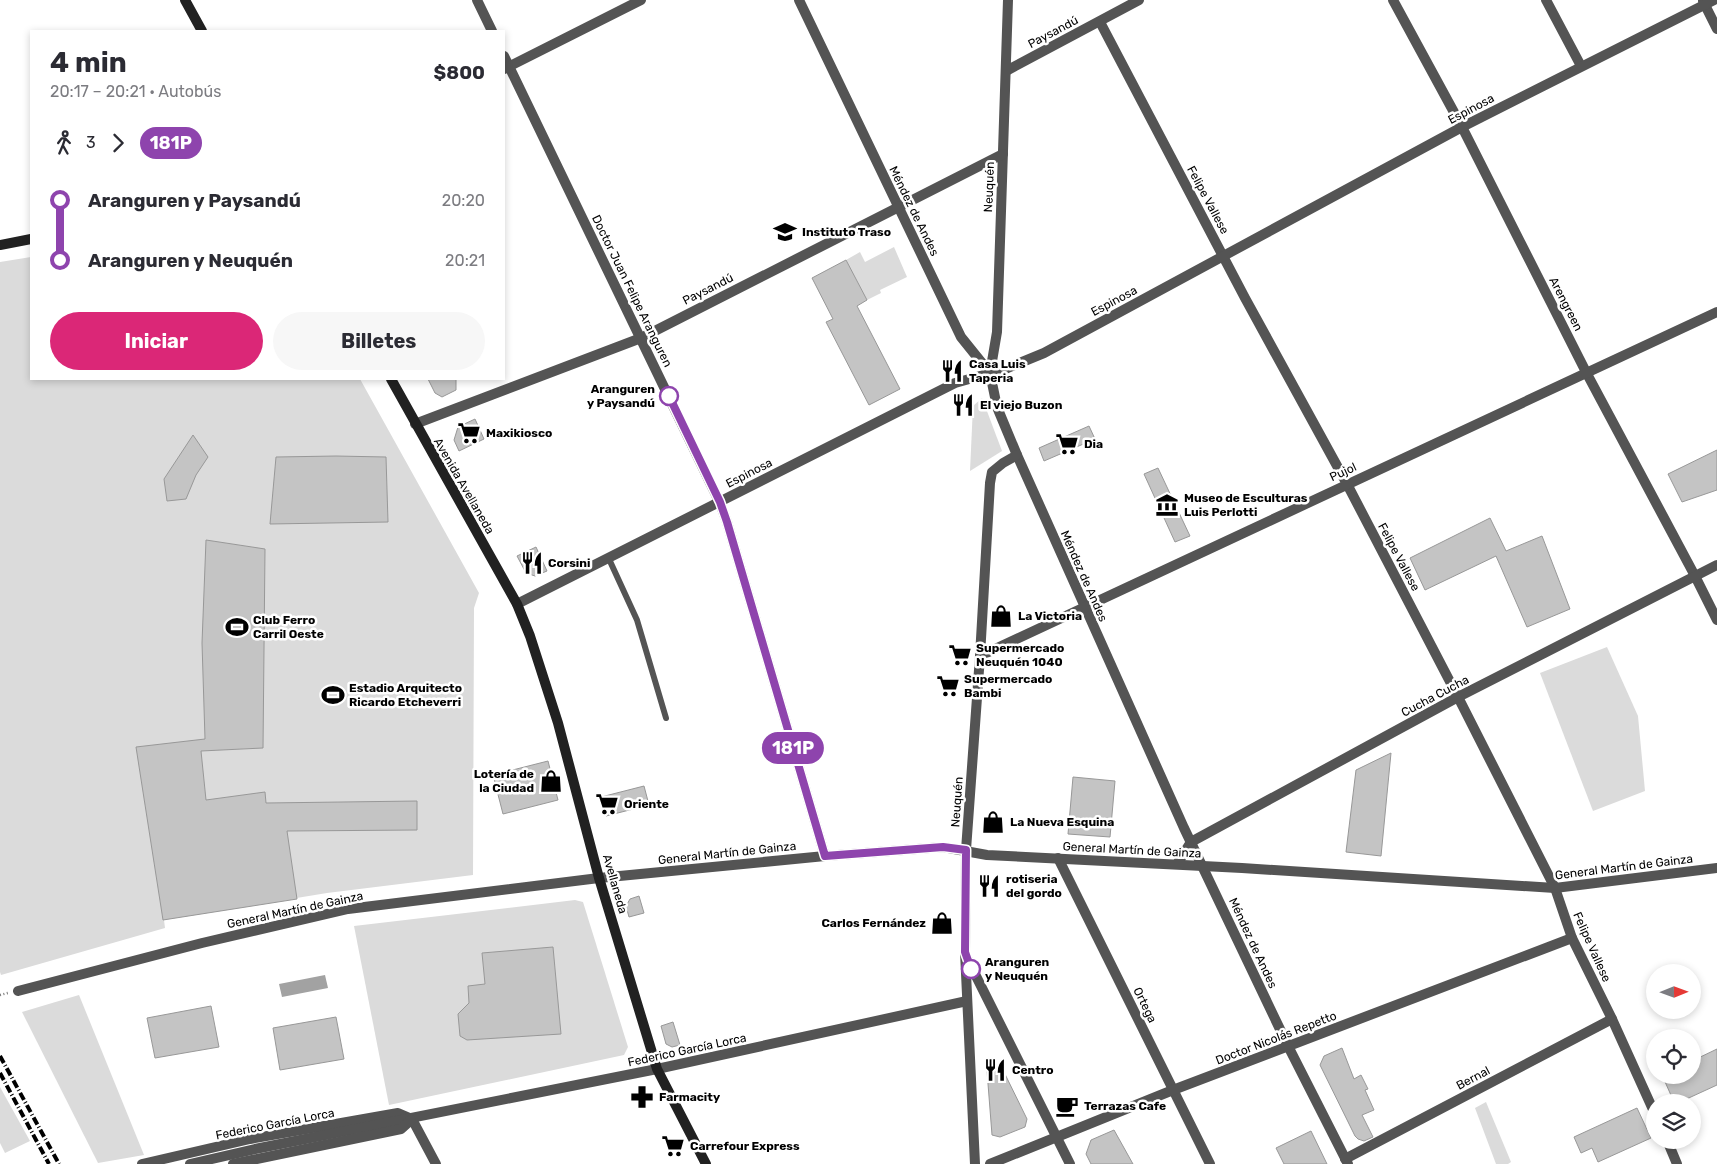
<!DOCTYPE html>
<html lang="es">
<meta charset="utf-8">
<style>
body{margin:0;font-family:Rubik,sans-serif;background:#f7f7f7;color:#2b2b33;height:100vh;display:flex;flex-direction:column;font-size:19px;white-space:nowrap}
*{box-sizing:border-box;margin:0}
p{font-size:16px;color:#7c7c81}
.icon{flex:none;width:28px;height:28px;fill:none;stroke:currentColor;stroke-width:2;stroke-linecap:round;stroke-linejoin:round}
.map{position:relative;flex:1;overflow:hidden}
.side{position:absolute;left:30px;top:30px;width:475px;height:350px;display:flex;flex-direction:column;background:#fff;border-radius:0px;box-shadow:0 2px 8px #0003}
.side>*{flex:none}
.badge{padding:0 10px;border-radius:16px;font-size:18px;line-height:32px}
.needle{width:32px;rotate:89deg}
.fabs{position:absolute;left:1646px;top:964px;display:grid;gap:10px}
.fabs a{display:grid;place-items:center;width:55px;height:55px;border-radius:50%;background:#fff;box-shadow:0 2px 8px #0003;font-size:25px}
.map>.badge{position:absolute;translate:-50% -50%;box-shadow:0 0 0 2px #fff}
.legs{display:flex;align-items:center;gap:8px;height:55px;padding:0 20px;font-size:16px}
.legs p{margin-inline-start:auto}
.head{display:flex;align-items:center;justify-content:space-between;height:85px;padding:0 20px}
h1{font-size:28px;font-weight:700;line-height:38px}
.button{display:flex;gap:10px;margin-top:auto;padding:10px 20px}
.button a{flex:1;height:58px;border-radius:30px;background:#db2777;color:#fff;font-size:20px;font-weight:700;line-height:58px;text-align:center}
.button a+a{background:#f7f7f7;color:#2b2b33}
ul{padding:0 20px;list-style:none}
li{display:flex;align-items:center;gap:18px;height:60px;font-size:19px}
li i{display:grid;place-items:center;width:8px;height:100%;margin:0 6px;background:currentColor}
li i::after{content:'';width:12px;height:12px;margin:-6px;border:4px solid;border-radius:50%;background:#fff}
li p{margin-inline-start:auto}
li:first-child i{background:linear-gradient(#0000 50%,currentColor 0)}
li:last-child i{background:linear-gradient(currentColor 50%,#0000 0)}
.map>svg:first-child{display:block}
.green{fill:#dbdbdb}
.water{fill:#a2a2a2}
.building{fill:#c4c4c4;stroke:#989898}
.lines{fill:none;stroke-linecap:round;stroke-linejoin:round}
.path{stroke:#767676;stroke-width:2.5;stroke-dasharray:1 2.5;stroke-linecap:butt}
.lane{stroke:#545454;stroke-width:6}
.street{stroke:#545454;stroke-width:10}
.secondary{stroke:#212121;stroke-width:10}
.rail{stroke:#000;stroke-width:4;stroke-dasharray:8 2.5 1 2.5;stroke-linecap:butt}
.line-1-casing{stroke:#fff;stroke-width:11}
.line-1{stroke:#8e44ad;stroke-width:8}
.stop-1-dot{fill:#fff;stroke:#8e44ad;stroke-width:2.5}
.labels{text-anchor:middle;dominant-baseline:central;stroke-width:5;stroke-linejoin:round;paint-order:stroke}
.street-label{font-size:12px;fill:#000;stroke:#fff}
.poi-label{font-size:12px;font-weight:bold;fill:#000;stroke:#fff;text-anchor:start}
.stop-label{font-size:12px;font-weight:bold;fill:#000;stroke:#fff;text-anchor:end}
</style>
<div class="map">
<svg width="1717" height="1164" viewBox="0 0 1717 1164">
<rect width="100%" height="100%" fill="#fff"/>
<g class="green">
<path d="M894,247L907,277L880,290L881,293L867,300L846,260L860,252L865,262Z"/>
<path d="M31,257V379H360L479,593L474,608L473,875L327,893L164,920L165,928L1,975L0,972V262Z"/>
<path d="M982,398L1002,451L970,471L973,406Z"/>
<path d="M1607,647L1638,716L1645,791L1593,811L1540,673Z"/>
<path d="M575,900L583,902L628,1047L624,1055L389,1105L354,926Z"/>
<path d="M79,995L144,1155L98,1163L22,1012Z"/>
<path d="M0,1087L30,1141L5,1153L0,1143Z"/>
<path d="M1486,1102L1511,1162L1508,1164H1496L1475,1108Z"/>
</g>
<path class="water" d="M325,975L328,988L282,997L279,984Z"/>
<g class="building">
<path d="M846,260L867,300L857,306L900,389L869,405L826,322L833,319L812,278Z"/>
<path d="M428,379H456V390L442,397L435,393Z"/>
<path d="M475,419L484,439L459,451L454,440L458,427Z"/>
<path d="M1089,426L1095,439L1044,461L1039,448Z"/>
<path d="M193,435L208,457L196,475L186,499L167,501L164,479Z"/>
<path d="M1717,450V490L1682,502L1668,474Z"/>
<path d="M336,456L386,457L388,522L270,524L276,457Z"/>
<path d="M1158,468L1190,536L1175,542L1144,474Z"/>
<path d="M1490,518L1506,551L1542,536L1570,609L1527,627L1496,556L1425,590L1410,558Z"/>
<path d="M206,540L265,549L263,748L201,751L206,800L265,792L266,803L417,801V830L287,831L297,899L163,920L136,747L205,739L202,643Z"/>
<path d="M536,547L547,571L535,576L526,573L517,556Z"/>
<path d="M1391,753L1381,856L1346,852L1356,770Z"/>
<path d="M548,761L558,800L503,814L493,775Z"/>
<path d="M1073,777L1115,781L1110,837L1068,834Z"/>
<path d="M644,786L649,805L606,816L601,797Z"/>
<path d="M639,896L644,913L629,917L626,906L630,899Z"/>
<path d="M553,947L561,1034L467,1040L460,1036L458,1014L469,1003L468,986L485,984L482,953Z"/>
<path d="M211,1006L219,1047L155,1058L147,1018Z"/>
<path d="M336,1017L344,1059L280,1070L273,1028Z"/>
<path d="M673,1022L680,1045L672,1047L666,1044L661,1026Z"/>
<path d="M1342,1048L1354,1079L1361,1075L1368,1089L1365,1090L1374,1110L1362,1115L1373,1137L1364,1141L1358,1139L1355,1136L1320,1065L1324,1056Z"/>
<path d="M1717,1049V1085L1680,1102H1674L1662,1075H1692V1061Z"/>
<path d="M1001,1066L1027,1119L1025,1127L1000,1137L992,1135L987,1071Z"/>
<path d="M1637,1108L1651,1138L1598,1162L1592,1148L1581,1153L1574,1137Z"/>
<path d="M1114,1130L1133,1164H1091L1086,1154L1091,1140Z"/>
<path d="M1311,1131L1327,1164H1284L1276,1148Z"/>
</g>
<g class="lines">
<path class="path" d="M0,995L8,993"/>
<path class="lane" d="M609,559L637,620L666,718"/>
<g class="street">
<path d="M477,0L492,31"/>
<path d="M799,0L961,337L990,373L997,407L1017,455L1184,828L1288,1046L1348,1164"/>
<path d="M1393,0L1462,127L1586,372L1695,576L1717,620"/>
<path d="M1546,0L1581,66"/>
<path d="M1703,1L1717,29"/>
<path d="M1100,22L1245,298L1347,484L1458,697L1555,888L1572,938L1612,1019L1655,1114"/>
<path d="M504,56L720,503L727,522L825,856"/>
<path d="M504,69L641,0"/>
<path d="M1006,71L1139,0"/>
<path d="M990,373L997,332L1008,0"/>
<path d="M415,424L641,338L1003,154"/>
<path d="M517,604L955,383L1005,369L1044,353L1462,127L1714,0"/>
<path d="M980,656L1717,312"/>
<path d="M1058,858L1210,1164"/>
<path d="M1177,864L1191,842L1458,697L1717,565"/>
<path d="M968,960L1070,1164"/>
<path d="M18,991L202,943L348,909L599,878L825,856L943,847L987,855L1242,868L1555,888L1717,868"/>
<path d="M412,1119L436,1164"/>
<path d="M1667,1140L1677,1164"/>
<path d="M1345,1159L1612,1019"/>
<path d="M142,1164L250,1139L398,1113L412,1119"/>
<path d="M190,1164L255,1149L657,1069L967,1001"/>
<path d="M233,1164L401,1129L411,1120"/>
<path d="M975,1164L965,952L966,850L980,656L990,483L992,472L1003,463L1017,455"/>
<path d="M990,1164L1173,1090L1572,938"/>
</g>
<g class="secondary">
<path d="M185,0L202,31"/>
<path d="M0,245L31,239"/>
<path d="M391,379L517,604L530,636L558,723L599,878L657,1069L706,1164"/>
</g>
<g class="rail">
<path d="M0,1056L59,1164"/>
<path d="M0,1073L49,1164"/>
</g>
</g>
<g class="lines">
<defs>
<path id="line-1" d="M669,396L720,502L727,522L825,856L943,847L966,850L965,952L971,969"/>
</defs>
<use href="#line-1" class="line-1-casing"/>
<use href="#line-1" class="line-1"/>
</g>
<defs>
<symbol id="school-bare" viewBox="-9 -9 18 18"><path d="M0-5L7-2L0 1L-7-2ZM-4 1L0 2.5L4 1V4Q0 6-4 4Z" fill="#000" stroke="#fff" stroke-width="2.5" paint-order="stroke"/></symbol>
<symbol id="restaurant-bare" viewBox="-9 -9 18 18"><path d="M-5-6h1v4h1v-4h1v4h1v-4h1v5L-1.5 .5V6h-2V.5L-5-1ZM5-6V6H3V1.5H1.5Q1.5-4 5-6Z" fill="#000" stroke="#fff" stroke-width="2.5" paint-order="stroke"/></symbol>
<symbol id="supermarket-bare" viewBox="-9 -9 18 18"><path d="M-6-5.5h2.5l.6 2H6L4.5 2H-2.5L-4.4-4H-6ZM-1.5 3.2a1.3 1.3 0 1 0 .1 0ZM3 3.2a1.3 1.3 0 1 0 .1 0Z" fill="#000" stroke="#fff" stroke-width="2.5" paint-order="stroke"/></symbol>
<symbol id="museum-bare" viewBox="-9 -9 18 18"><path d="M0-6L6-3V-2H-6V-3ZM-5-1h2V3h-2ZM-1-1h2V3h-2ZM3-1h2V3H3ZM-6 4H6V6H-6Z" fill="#000" stroke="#fff" stroke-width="2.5" paint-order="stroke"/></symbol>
<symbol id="shop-bare" viewBox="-9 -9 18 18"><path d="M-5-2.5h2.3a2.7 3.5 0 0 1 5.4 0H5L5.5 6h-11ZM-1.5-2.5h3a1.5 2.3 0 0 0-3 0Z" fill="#000" stroke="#fff" stroke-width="2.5" paint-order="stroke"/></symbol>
<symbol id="stadium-bare" viewBox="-9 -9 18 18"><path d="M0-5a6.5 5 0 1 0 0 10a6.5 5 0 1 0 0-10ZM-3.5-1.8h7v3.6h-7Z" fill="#000" stroke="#fff" stroke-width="2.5" paint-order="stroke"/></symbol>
<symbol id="pharmacy-bare" viewBox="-9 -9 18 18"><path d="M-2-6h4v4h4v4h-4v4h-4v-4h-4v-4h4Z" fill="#000" stroke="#fff" stroke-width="2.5" paint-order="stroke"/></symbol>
<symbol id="cafe-bare" viewBox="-9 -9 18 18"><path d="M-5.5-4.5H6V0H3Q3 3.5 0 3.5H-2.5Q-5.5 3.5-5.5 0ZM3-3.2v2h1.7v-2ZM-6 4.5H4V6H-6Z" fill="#000" stroke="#fff" stroke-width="2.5" paint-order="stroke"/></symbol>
</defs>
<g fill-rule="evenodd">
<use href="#school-bare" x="769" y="216" width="32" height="32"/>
<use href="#restaurant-bare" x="936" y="355" width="32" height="32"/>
<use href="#restaurant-bare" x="947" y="389" width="32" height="32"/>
<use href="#supermarket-bare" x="453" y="417" width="32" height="32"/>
<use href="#supermarket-bare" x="1051" y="428" width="32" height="32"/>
<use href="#museum-bare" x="1151" y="489" width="32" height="32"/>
<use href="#restaurant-bare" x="516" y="547" width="32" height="32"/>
<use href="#shop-bare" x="985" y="600" width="32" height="32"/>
<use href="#stadium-bare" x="221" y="611" width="32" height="32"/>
<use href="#supermarket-bare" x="944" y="639" width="32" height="32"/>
<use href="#supermarket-bare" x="932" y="670" width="32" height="32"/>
<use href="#stadium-bare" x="317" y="679" width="32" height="32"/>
<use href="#shop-bare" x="535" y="765" width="32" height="32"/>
<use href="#supermarket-bare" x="591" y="788" width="32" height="32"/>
<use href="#shop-bare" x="977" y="806" width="32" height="32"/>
<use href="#restaurant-bare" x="973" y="870" width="32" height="32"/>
<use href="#shop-bare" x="926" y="907" width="32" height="32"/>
<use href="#restaurant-bare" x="979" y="1054" width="32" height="32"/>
<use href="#pharmacy-bare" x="626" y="1081" width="32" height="32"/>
<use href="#cafe-bare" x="1051" y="1090" width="32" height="32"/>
<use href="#supermarket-bare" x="657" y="1130" width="32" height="32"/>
</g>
<g class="stop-1-dot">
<circle cx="669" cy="396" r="9"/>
<circle cx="971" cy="969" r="9"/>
</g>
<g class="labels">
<g class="street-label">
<text transform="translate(1053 32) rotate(-28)">Paysandú</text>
<text transform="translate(1471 109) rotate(-28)">Espinosa</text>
<text transform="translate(989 187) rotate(-88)">Neuquén</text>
<text transform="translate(1208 200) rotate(62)">Felipe Vallese</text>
<text transform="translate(914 211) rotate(64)">Méndez de Andes</text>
<text transform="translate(708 289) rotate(-27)">Paysandú</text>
<text transform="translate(632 291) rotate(64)">Doctor Juan Felipe Aranguren</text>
<text transform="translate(1114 301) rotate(-28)">Espinosa</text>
<text transform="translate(1566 304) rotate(63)">Arengreen</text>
<text transform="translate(1343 472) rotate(-25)">Pujol</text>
<text transform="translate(749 473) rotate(-27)">Espinosa</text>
<text transform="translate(464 486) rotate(60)">Avenida Avellaneda</text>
<text transform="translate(1399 557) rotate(62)">Felipe Vallese</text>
<text transform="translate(1084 576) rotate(66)">Méndez de Andes</text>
<text transform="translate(1435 696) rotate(-28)">Cucha Cucha</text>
<text transform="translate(957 802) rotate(-86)">Neuquén</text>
<text transform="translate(1132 850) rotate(3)">General Martín de Gainza</text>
<text transform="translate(727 853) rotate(-6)">General Martín de Gainza</text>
<text transform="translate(1624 867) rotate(-7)">General Martín de Gainza</text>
<text transform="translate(615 884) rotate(74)">Avellaneda</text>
<text transform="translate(295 910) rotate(-12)">General Martín de Gainza</text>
<text transform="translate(1253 943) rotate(65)">Méndez de Andes</text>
<text transform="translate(1592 947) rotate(66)">Felipe Vallese</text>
<text transform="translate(1145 1005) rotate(64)">Ortega</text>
<text transform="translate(1276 1038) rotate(-21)">Doctor Nicolás Repetto</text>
<text transform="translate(687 1050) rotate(-12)">Federico García Lorca</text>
<text transform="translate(1473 1078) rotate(-28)">Bernal</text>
<text transform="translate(275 1124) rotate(-11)">Federico García Lorca</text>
</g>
<g class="poi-label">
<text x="802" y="232">Instituto Traso</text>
<text x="969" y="364">Casa Luis<tspan x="969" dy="14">Taperia</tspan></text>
<text x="980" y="405">El viejo Buzon</text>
<text x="486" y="433">Maxikiosco</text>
<text x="1084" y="444">Dia</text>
<text x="1184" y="498">Museo de Esculturas<tspan x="1184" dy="14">Luis Perlotti</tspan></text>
<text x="548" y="563">Corsini</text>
<text x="1018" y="616">La Victoria</text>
<text x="253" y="620">Club Ferro<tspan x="253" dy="14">Carril Oeste</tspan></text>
<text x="976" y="648">Supermercado<tspan x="976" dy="14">Neuquén 1040</tspan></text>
<text x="964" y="679">Supermercado<tspan x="964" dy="14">Bambi</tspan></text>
<text x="349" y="688">Estadio Arquitecto<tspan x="349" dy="14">Ricardo Etcheverri</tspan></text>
<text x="534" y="774" text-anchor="end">Lotería de<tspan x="534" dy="14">la Ciudad</tspan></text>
<text x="624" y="804">Oriente</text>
<text x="1010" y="822">La Nueva Esquina</text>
<text x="1006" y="879">rotiseria<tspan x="1006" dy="14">del gordo</tspan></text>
<text x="926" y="923" text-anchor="end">Carlos Fernández</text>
<text x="1012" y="1070">Centro</text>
<text x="659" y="1097">Farmacity</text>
<text x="1084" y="1106">Terrazas Cafe</text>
<text x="690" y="1146">Carrefour Express</text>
</g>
<g class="stop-label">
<text x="655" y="389">Aranguren<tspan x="655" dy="14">y Paysandú</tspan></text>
<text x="985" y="962" text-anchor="start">Aranguren<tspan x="985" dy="14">y Neuquén</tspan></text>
</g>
</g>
</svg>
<div class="fabs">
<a><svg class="needle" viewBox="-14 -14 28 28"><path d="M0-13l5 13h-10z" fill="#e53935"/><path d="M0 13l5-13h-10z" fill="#7c7c81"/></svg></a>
<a><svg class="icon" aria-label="locate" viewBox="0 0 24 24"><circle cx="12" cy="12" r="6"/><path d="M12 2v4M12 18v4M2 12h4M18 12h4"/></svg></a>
<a><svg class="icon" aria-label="layers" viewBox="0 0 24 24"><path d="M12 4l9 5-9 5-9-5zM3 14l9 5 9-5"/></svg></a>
</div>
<b class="badge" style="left:793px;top:748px;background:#8e44ad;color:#fff">181P</b>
<section class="side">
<div class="head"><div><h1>4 min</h1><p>20:17 – 20:21 · Autobús</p></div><b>$800</b></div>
<div class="legs"><svg class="icon" aria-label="walk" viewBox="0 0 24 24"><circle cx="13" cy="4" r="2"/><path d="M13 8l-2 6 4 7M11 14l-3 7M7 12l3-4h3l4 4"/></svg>3<svg class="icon" aria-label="forward" viewBox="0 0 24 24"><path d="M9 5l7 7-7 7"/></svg><b class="badge" style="background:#8e44ad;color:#fff">181P</b></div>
<ul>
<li><i style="color:#8e44ad"></i><b>Aranguren y Paysandú</b><p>20:20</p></li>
<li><i style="color:#8e44ad"></i><b>Aranguren y Neuquén</b><p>20:21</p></li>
</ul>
<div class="button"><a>Iniciar</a><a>Billetes</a></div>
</section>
</div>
